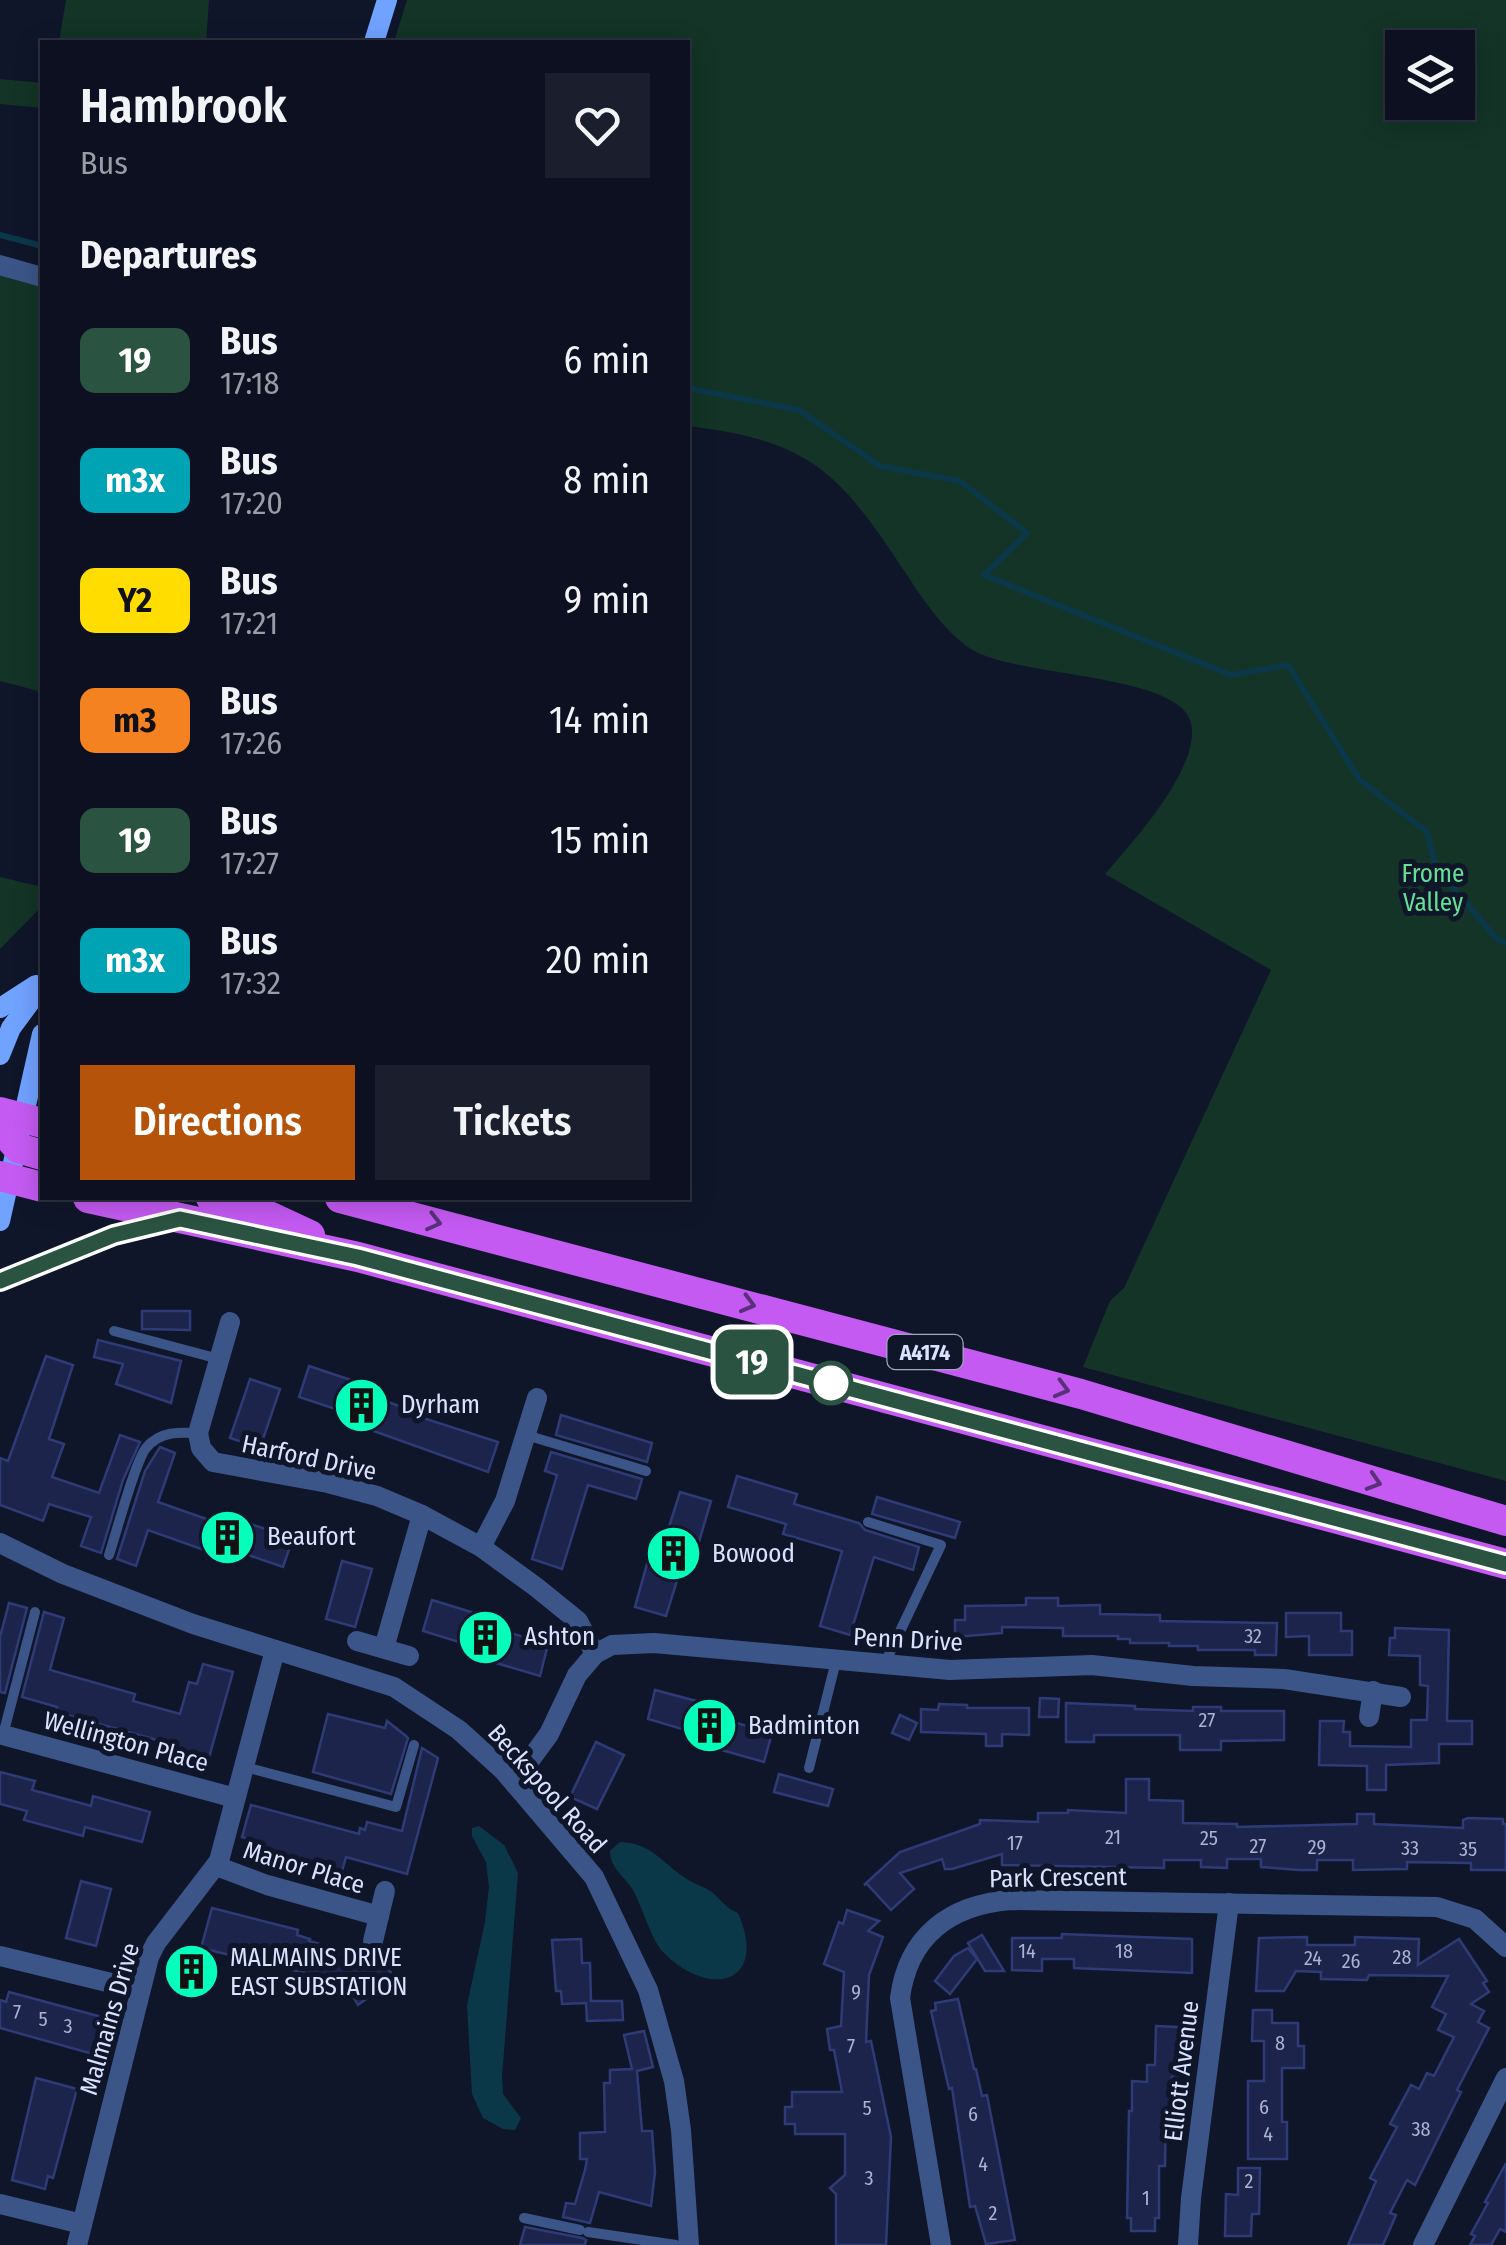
<!DOCTYPE html>
<style>
body{margin:0;font-family:"Fira Sans Condensed",sans-serif;background:#1a1e2d;color:#f1f3f6;height:100vh;display:flex;flex-direction:column;font-size:38px;white-space:nowrap}
*{box-sizing:border-box;margin:0}
p{font-size:32px;color:#9a9da5}
.icon{flex:none;width:55px;height:55px;fill:none;stroke:currentColor;stroke-width:2;stroke-linecap:round;stroke-linejoin:round}
.map{position:relative;flex:1;overflow:hidden}
.drawer{position:absolute;left:40px;top:40px;width:650px;height:1160px;display:flex;flex-direction:column;background:#0c1020;border-radius:0px;box-shadow:0 5px 25px #0003,0 0 0 2px #2c303e}
.drawer>*{flex:none}
.badge{padding:0 20px;border-radius:15px;font-size:35px;line-height:65px}
.buttons{position:absolute;left:1385px;top:30px;display:grid;gap:20px}
.buttons a{display:grid;place-items:center;width:90px;height:90px;border-radius:0px;background:#0c1020;box-shadow:0 5px 25px #0003,0 0 0 2px #2c303e;font-size:50px}
.map>.badge{position:absolute;translate:-50% -50%;box-shadow:0 0 0 5px #fff}
h2{padding:0 40px;font-size:38px;line-height:90px}
.round{display:grid;place-items:center;flex:none;width:105px;height:105px;border-radius:0px;background:#1a1e2d}
.headline{display:flex;align-items:center;justify-content:space-between;height:170px;padding:0 40px}
h1{font-size:48px;font-weight:600;line-height:75px}
.primary-button{display:flex;gap:20px;margin-top:auto;padding:20px 40px}
.primary-button a{flex:1;height:115px;border-radius:0px;background:#b45309;color:#fff;font-size:40px;font-weight:600;line-height:115px;text-align:center}
.primary-button a+a{background:#1a1e2d;color:#f1f3f6}
ul{padding:0;list-style:none}
li{display:flex;align-items:center;gap:30px;height:120px;padding:0 40px}
li div{flex:1}
li b{display:block;font-size:38px}
li em{font-style:normal}
li .badge{min-width:110px;font-weight:700;text-align:center}
.map>svg:first-child{display:block}
.green{fill:#133427;fill-rule:evenodd}
.water{fill:#0b3849}
.lines{fill:none;stroke-linecap:round;stroke-linejoin:round}
.stream{stroke:#0b3849;stroke-width:6}
.building{fill:#1c244b;stroke:#2e3b77;stroke-width:2.5}
.service{stroke:#3c5589;stroke-width:10}
.minor{stroke:#3c5589;stroke-width:20}
.tertiary{stroke:#3c5589;stroke-width:20}
.secondary{stroke:#70a2ff;stroke-width:20}
.trunk{stroke:#c45af2;stroke-width:30}
.oneway{stroke:#58317a}
.line-casing{stroke:#fff;stroke-width:22}
.line{stroke:#2b5341;stroke-width:15}
.stop-dot{fill:#fff;stroke:#2b5341;stroke-width:5}
.labels{text-anchor:middle;dominant-baseline:central;stroke-width:10;stroke-linejoin:round;paint-order:stroke}
.number-label{font-size:20px;fill:#aab3d2}
.shield{fill:#10162a;stroke:#9da6bf;stroke-width:2.5}
.shield-label{font-size:22px;font-weight:bold;fill:#d9e3ff}
.park-label{font-size:25px;fill:#63e193;stroke:#10162a}
.poi-label{font-size:25px;fill:#d9e3ff;stroke:#10162a;text-anchor:start}
.street-label{font-size:25px;fill:#d9e3ff;stroke:#10162a}
</style>
<div class="map">
<svg width="1506" height="2245" viewBox="0 0 1506 2245">
<rect width="100%" height="100%" fill="#10162a"/>
<g class="green">
<path d="M66,0H209L206,42H59Z"/>
<path d="M407,0H1506V1481L1083,1367L1110,1301L1124,1288L1271,970L1105,874C1132,843 1205,763 1190,720C1173,673 1014,677 971,649C945,632 924,601 907,575C840,474 813,441 688,426V42H394ZM1402,48H1458V102H1402Z"/>
<path d="M0,79L42,83V108L0,104Z"/>
<path d="M0,274L42,284V692L0,681Z"/>
<path d="M0,877L42,887V906L0,949Z"/>
</g>
<g class="water">
<path d="M479,1826L504,1845L518,1873L502,2077L503,2094L521,2118L515,2130L503,2129L483,2118L472,2094L467,2005L485,1922L489,1887L486,1862L472,1836V1828Z"/>
<path d="M620,1842C651,1843 661,1862 684,1877C693,1884 704,1886 713,1893C722,1901 727,1909 738,1913C769,1984 709,1999 664,1953C651,1940 643,1908 633,1890C625,1877 610,1868 610,1851Z"/>
</g>
<g class="lines">
<g class="stream">
<path d="M0,235L42,246"/>
<path d="M688,388L799,410L880,466L960,481L1027,533L984,575L1231,675L1288,665L1359,779L1427,832L1436,868L1497,939L1506,943"/>
</g>
</g>
<g class="building">
<path d="M142,1311H190V1330L142,1329Z"/>
<path d="M98,1340L181,1361L171,1403L116,1384L123,1364L94,1357Z"/>
<path d="M46,1356L73,1365L49,1439L64,1444L52,1477L99,1493L120,1435L140,1442L123,1480L101,1553L81,1546L91,1517L49,1504L43,1521L0,1505V1458L8,1461Z"/>
<path d="M309,1366L369,1386L366,1395L424,1414L423,1418L498,1442L488,1472L354,1424L357,1416L299,1397Z"/>
<path d="M250,1379L280,1389L260,1448L230,1438Z"/>
<path d="M561,1415L652,1443L647,1462L556,1435Z"/>
<path d="M160,1447L175,1453L158,1502L232,1528L235,1519L293,1538L283,1567L225,1547L221,1556L148,1530L136,1566L117,1559L145,1471Z"/>
<path d="M551,1452L642,1479L636,1499L588,1485L562,1569L532,1559L557,1475L545,1471Z"/>
<path d="M737,1476L797,1494L794,1504L859,1523L865,1530L919,1547L913,1570L874,1557L850,1635L820,1626L842,1551L783,1534L786,1524L728,1507Z"/>
<path d="M680,1492L711,1501L693,1562L684,1558L666,1616L635,1607L652,1546L662,1549Z"/>
<path d="M877,1497L960,1522L955,1538L872,1514Z"/>
<path d="M342,1561L372,1569L355,1627L326,1619Z"/>
<path d="M1026,1598H1058V1606L1100,1605V1614L1160,1615V1621L1277,1623L1276,1655H1255V1650H1198V1646H1169V1643H1130V1639H1118V1636H1063V1628L1002,1627V1633L955,1637V1620H965V1606L1026,1605Z"/>
<path d="M432,1600L494,1619L490,1627L548,1644L540,1676L479,1658L482,1649L423,1631Z"/>
<path d="M9,1603L27,1608L5,1693L0,1692V1637Z"/>
<path d="M44,1612L64,1618L50,1670L135,1694L133,1701L180,1714L189,1682L197,1684L203,1664L233,1672L208,1761L203,1759L200,1772L167,1762L171,1744L56,1712L57,1707L22,1697Z"/>
<path d="M1286,1613H1341V1631H1352V1655H1309V1636L1286,1637Z"/>
<path d="M1395,1628L1449,1630L1447,1721H1472V1744H1439V1763L1386,1765V1790H1367V1766L1319,1765L1320,1721H1344L1343,1732H1350V1746L1411,1747V1720H1427L1428,1686L1420,1685V1656L1389,1655L1390,1638H1395Z"/>
<path d="M655,1690L715,1706L712,1716L772,1733L764,1762L704,1745L706,1736L648,1719Z"/>
<path d="M1040,1698L1059,1699L1058,1717H1039Z"/>
<path d="M1066,1703L1135,1706V1709L1193,1711V1707H1221V1711H1284V1740L1221,1741V1750H1180V1735H1094V1742H1066Z"/>
<path d="M939,1704L967,1705V1708H1029V1735L1002,1734V1746H986V1734L921,1732V1709L938,1710Z"/>
<path d="M328,1714L385,1728L387,1721L406,1736L408,1738L391,1794L313,1772Z"/>
<path d="M900,1715L917,1723L909,1740L892,1733Z"/>
<path d="M596,1742L624,1755L597,1809L570,1797Z"/>
<path d="M422,1748L438,1758L407,1874L346,1857L342,1871L253,1845L254,1841L242,1837L251,1805L359,1834L360,1828L365,1830L367,1822L402,1831Z"/>
<path d="M0,1772L35,1781L32,1790L62,1798L91,1806L93,1796L150,1812L142,1842L85,1827L83,1836L24,1820L27,1811L0,1804Z"/>
<path d="M779,1774L833,1789L828,1806L774,1792Z"/>
<path d="M1126,1779H1149V1800L1183,1801V1823L1237,1824V1827L1357,1824V1814H1374V1824L1463,1828V1820L1468,1818L1503,1819V1824H1506V1870H1471V1863L1407,1862V1869L1353,1870V1860H1317V1870H1300L1261,1867V1859H1227V1868L1201,1867V1860H1164V1868L1002,1865V1854L952,1869H945L942,1859L900,1873L914,1889L891,1910L867,1884L864,1885L900,1852L980,1824V1820L1038,1822V1813H1068V1810L1126,1813Z"/>
<path d="M81,1881L111,1889L96,1946L66,1938Z"/>
<path d="M212,1908L298,1930L297,1935L310,1939L309,1941L372,1958L370,1962L391,1971L385,1994L377,1991L358,2005L354,1998L349,1997L350,1992L319,1984L321,1977L201,1948Z"/>
<path d="M847,1910L879,1921L868,1931L883,1937L869,1975L866,2042L871,2041L891,2137L886,2245H836V2194L830,2188L845,2175V2134H795V2124H785V2107H792V2092H842L834,2050H830L827,2029L841,2026L844,1972L824,1964L839,1922L843,1924Z"/>
<path d="M1062,1934L1192,1939V1973L1074,1968V1959H1042V1971L1012,1970V1938H1062Z"/>
<path d="M982,1935L1004,1971H985L968,1943Z"/>
<path d="M1307,1937V1945H1355V1937L1419,1939L1418,1965L1459,1939L1487,1981L1483,1983L1489,1992L1471,2004L1484,2011L1478,2022L1489,2028L1457,2090L1461,2092L1415,2185L1407,2180L1390,2213L1396,2215L1383,2245H1348L1376,2181L1370,2178L1397,2127L1390,2124L1411,2085L1419,2089L1427,2073L1434,2076L1454,2037L1438,2030L1446,2014L1432,2007L1448,1976L1369,1975L1367,1980L1321,1979V1972L1296,1971L1284,1991H1256L1259,1938Z"/>
<path d="M581,1939L582,1963H590L591,2001H622L623,2020L587,2021L586,2003L562,2004L561,1991H556L552,1940Z"/>
<path d="M968,1948L977,1959L950,1994L935,1981L954,1956Z"/>
<path d="M9,1992L98,2016L97,2020L109,2023L100,2056L0,2028V2000L6,2002Z"/>
<path d="M958,1999L974,2069H976L982,2096L987,2095L1015,2240L986,2244L975,2206L970,2207L952,2088L949,2089L931,2011L936,2010L935,2003Z"/>
<path d="M1253,2010H1272V2023H1298V2046H1304V2068H1282V2122H1287V2159H1248V2081H1264V2041H1252Z"/>
<path d="M1156,2026L1178,2027L1177,2039H1180L1178,2077H1172L1171,2111H1166L1165,2166H1159V2218H1155V2231H1131V2218H1127L1129,2111H1132V2081L1147,2082V2065H1155Z"/>
<path d="M644,2031L653,2067L637,2071L642,2131H652L655,2172L651,2206L599,2192L590,2223L563,2217L566,2203L575,2204L585,2170L587,2159H580V2133L605,2132L604,2083H610V2070L632,2069L624,2035Z"/>
<path d="M36,2078L77,2089L53,2178L48,2176L45,2189L12,2180Z"/>
<path d="M1506,2163V2232L1500,2229L1491,2245H1470L1475,2236L1471,2234L1488,2203L1485,2202Z"/>
<path d="M1238,2168H1260L1259,2214H1252L1251,2236H1225L1226,2194L1238,2195Z"/>
<path d="M525,2227L582,2238L586,2240L585,2245H520Z"/>
</g>
<g class="lines">
<g class="service">
<path d="M114,1331L219,1359"/>
<path d="M526,1435L646,1471"/>
<path d="M868,1522L941,1545L885,1663"/>
<path d="M109,1555C116,1534 135,1462 146,1448C160,1431 179,1432 198,1433"/>
<path d="M3,1735L35,1612"/>
<path d="M245,1767L396,1807L414,1745"/>
<path d="M809,1768L836,1661"/>
<path d="M524,2218L580,2230"/>
<path d="M588,2232L676,2245"/>
</g>
<g class="minor">
<path d="M0,265L42,277"/>
<path d="M230,1322L198,1433L201,1448L213,1462L328,1483L377,1496L422,1515L481,1547L536,1587L578,1621L595,1654"/>
<path d="M481,1547L505,1501L537,1398"/>
<path d="M357,1641L409,1656"/>
<path d="M384,1648L422,1515"/>
<path d="M1369,1717L1373,1691"/>
<path d="M3,1735L235,1798"/>
<path d="M514,1782L549,1734L577,1675L595,1654L612,1645L654,1643L950,1670L1092,1665L1193,1676L1284,1679L1401,1697"/>
<path d="M216,1866L267,1885L379,1916"/>
<path d="M373,1941L385,1891"/>
<path d="M0,1956L140,1990"/>
<path d="M0,2204L82,2224"/>
<path d="M77,2245L149,1957L156,1943L219,1861L275,1650"/>
<path d="M941,2245L900,1998C908,1936 950,1905 1010,1900L1437,1907L1475,1919L1506,1947"/>
<path d="M1188,2245L1191,2198L1229,1903"/>
<path d="M1423,2245L1506,2078"/>
</g>
<path class="tertiary" d="M0,1543L63,1574L193,1624L394,1687L459,1730L503,1770L594,1877L648,1990L674,2081L681,2130L689,2245"/>
<g class="secondary">
<path d="M374,42L387,0"/>
<path d="M0,1008L36,985"/>
<path d="M0,1055L11,1028L42,986"/>
<path d="M0,1221L42,1034"/>
<path d="M0,1281L114,1235L173,1221"/>
</g>
<g class="trunk">
<path d="M0,1112L42,1123"/>
<path d="M0,1127L18,1148L42,1155"/>
<path d="M0,1176L42,1187"/>
<path d="M88,1198L358,1257L1506,1564"/>
<path d="M211,1198L252,1208L310,1235"/>
<path d="M340,1198L1081,1394L1506,1521"/>
</g>
</g>
<defs><path id="oneway-chevron" d="M-2-3.5L2.5 0L-2 3.5" fill="none" stroke-width="1.6" stroke-linecap="round" stroke-linejoin="round" transform="scale(2.5)"/></defs>
<g class="oneway">
<use href="#oneway-chevron" transform="translate(434 1222) rotate(14)"/>
<use href="#oneway-chevron" transform="translate(748 1304) rotate(15)"/>
<use href="#oneway-chevron" transform="translate(1062 1389) rotate(15)"/>
<use href="#oneway-chevron" transform="translate(1374 1482) rotate(17)"/>
</g>
<g class="lines">
<defs>
<path id="line" d="M0,1281L114,1235L180,1219L358,1257L1506,1564"/>
</defs>
<use href="#line" class="line-casing"/>
<use href="#line" class="line"/>
</g>
<defs>
<symbol id="building-disc" viewBox="-11 -11 22 22"><circle r="9.5" fill="#05ffbb" stroke="#10162a"/><path d="M-4-6H4V6H1V3H-1V6H-4ZM-2.5-4.3h1.7v1.8h-1.7ZM.8-4.3h1.7v1.8H.8ZM-2.5-1h1.7V.8h-1.7ZM.8-1h1.7V.8H.8Z" fill="#111"/></symbol>
</defs>
<g fill-rule="evenodd">
<use href="#building-disc" x="330" y="1374" width="63" height="63"/>
<use href="#building-disc" x="196" y="1506" width="63" height="63"/>
<use href="#building-disc" x="642" y="1522" width="63" height="63"/>
<use href="#building-disc" x="454" y="1606" width="63" height="63"/>
<use href="#building-disc" x="678" y="1694" width="63" height="63"/>
<use href="#building-disc" x="160" y="1940" width="63" height="63"/>
</g>
<circle class="stop-dot" cx="831" cy="1383" r="20"/>
<g class="labels">
<g class="number-label">
<text x="1253" y="1636">32</text>
<text x="1207" y="1720">27</text>
<text x="1113" y="1837">21</text>
<text x="1209" y="1838">25</text>
<text x="1015" y="1843">17</text>
<text x="1258" y="1846">27</text>
<text x="1317" y="1847">29</text>
<text x="1410" y="1848">33</text>
<text x="1468" y="1849">35</text>
<text x="1027" y="1951">14</text>
<text x="1124" y="1951">18</text>
<text x="1402" y="1957">28</text>
<text x="1313" y="1958">24</text>
<text x="1351" y="1961">26</text>
<text x="856" y="1992">9</text>
<text x="17" y="2012">7</text>
<text x="43" y="2019">5</text>
<text x="68" y="2026">3</text>
<text x="1280" y="2043">8</text>
<text x="851" y="2046">7</text>
<text x="1264" y="2107">6</text>
<text x="867" y="2108">5</text>
<text x="973" y="2114">6</text>
<text x="1421" y="2129">38</text>
<text x="1268" y="2134">4</text>
<text x="983" y="2164">4</text>
<text x="869" y="2178">3</text>
<text x="1249" y="2181">2</text>
<text x="1146" y="2198">1</text>
<text x="993" y="2213">2</text>
</g>
<rect class="shield" x="887.5" y="1335" width="75" height="34" rx="8"/>
<g class="shield-label">
<text x="925" y="1352">A4174</text>
</g>
<g class="park-label">
<text x="1433" y="874">Frome<tspan x="1433" dy="29">Valley</tspan></text>
</g>
<g class="poi-label">
<text x="401" y="1405">Dyrham</text>
<text x="267" y="1537">Beaufort</text>
<text x="712" y="1554">Bowood</text>
<text x="524" y="1637">Ashton</text>
<text x="748" y="1726">Badminton</text>
<text x="230" y="1958">MALMAINS DRIVE<tspan x="230" dy="29">EAST SUBSTATION</tspan></text>
</g>
<g class="street-label">
<text transform="translate(309 1458) rotate(12)">Harford Drive</text>
<text transform="translate(908 1640) rotate(3)">Penn Drive</text>
<text transform="translate(126 1742) rotate(15)">Wellington Place</text>
<text transform="translate(547 1789) rotate(48)">Beckspool Road</text>
<text transform="translate(304 1868) rotate(17)">Manor Place</text>
<text transform="translate(1058 1878) rotate(-1)">Park Crescent</text>
<text transform="translate(110 2019) rotate(-74)">Malmains Drive</text>
<text transform="translate(1182 2071) rotate(-83)">Elliott Avenue</text>
</g>
</g>
</svg>
<div class="buttons">
<a><svg class="icon" aria-label="layers" viewBox="0 0 24 24"><path d="M12 4l9 5-9 5-9-5zM3 14l9 5 9-5"/></svg></a>
</div>
<b class="badge" style="left:752px;top:1362px;background:#2b5341;color:#fff">19</b>
<section class="drawer">
<div class="headline"><div><h1>Hambrook</h1><p>Bus</p></div><a class="round"><svg class="icon" aria-label="heart" viewBox="0 0 24 24"><path d="M12 20l-8-8c-3-5 5-10 8-4 3-6 11-1 8 4z"/></svg></a></div>
<h2>Departures</h2>
<ul>
<li><span class="badge" style="background:#2b5341;color:#fff">19</span><div><b>Bus</b><p>17:18</p></div><em>6 min</em></li>
<li><span class="badge" style="background:#00a3b4;color:#fff">m3x</span><div><b>Bus</b><p>17:20</p></div><em>8 min</em></li>
<li><span class="badge" style="background:#fd0;color:#111">Y2</span><div><b>Bus</b><p>17:21</p></div><em>9 min</em></li>
<li><span class="badge" style="background:#f58220;color:#111">m3</span><div><b>Bus</b><p>17:26</p></div><em>14 min</em></li>
<li><span class="badge" style="background:#2b5341;color:#fff">19</span><div><b>Bus</b><p>17:27</p></div><em>15 min</em></li>
<li><span class="badge" style="background:#00a3b4;color:#fff">m3x</span><div><b>Bus</b><p>17:32</p></div><em>20 min</em></li>
</ul>
<div class="primary-button"><a>Directions</a><a>Tickets</a></div>
</section>
</div>
